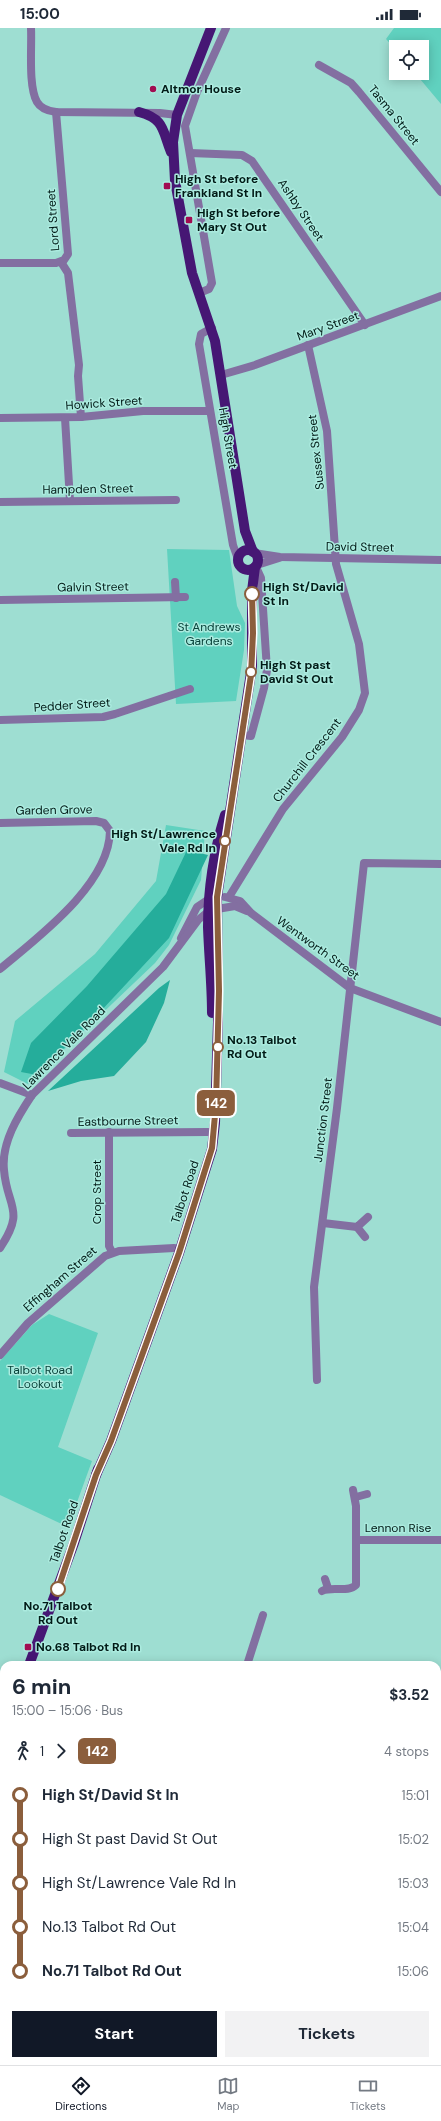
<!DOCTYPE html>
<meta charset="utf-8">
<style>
body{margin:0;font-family:"DM Sans",sans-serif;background:#f2f2f3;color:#1f2937;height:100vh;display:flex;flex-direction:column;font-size:15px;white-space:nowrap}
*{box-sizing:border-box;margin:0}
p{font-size:13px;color:#747a83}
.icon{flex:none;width:22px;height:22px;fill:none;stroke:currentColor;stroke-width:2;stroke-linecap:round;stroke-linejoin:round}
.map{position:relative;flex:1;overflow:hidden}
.sheet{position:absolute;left:0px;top:1633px;width:441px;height:404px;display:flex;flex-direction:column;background:#fff;border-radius:12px 12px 0 0;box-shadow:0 2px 10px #0003}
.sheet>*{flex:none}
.badge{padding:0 8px;border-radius:6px;font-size:14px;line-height:26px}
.buttons{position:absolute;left:389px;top:12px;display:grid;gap:8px}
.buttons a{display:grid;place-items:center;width:40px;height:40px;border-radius:0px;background:#fff;box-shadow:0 2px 10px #0003;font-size:20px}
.map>.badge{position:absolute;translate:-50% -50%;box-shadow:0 0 0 2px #fff}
.legs{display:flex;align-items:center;gap:6px;height:44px;padding:0 12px;font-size:13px}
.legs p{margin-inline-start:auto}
.head{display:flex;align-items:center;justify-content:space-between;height:68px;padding:0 12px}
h1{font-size:22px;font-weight:700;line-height:30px}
.cta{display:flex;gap:8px;margin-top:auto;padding:8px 12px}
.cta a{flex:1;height:46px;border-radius:0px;background:#111827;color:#fff;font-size:16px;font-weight:700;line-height:46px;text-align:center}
.cta a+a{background:#f2f2f3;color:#1f2937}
ul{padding:0 12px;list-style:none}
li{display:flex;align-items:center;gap:14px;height:44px;font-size:15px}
li i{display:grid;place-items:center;width:6px;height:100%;margin:0 5px;background:currentColor}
li i::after{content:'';width:10px;height:10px;margin:-5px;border:3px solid;border-radius:50%;background:#fff}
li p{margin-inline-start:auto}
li:first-child i{background:linear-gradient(#0000 50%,currentColor 0)}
li:last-child i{background:linear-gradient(currentColor 50%,#0000 0)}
.status{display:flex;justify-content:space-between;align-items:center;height:28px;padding:0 20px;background:#fff;direction:ltr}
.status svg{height:11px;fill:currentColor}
.menu{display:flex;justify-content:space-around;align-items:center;height:56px;border-top:1px solid #e0e1e3;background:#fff;font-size:11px;color:#747a83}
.menu a{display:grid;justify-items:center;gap:2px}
.menu .current{color:#111827}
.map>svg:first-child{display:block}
.green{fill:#60d1bf}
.forest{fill:#25ad9b}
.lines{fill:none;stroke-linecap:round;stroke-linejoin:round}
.minor{stroke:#836fa1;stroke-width:8}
.major{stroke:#461774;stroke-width:10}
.line-1-casing{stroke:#fff;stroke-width:9}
.line-1{stroke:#8b5e3c;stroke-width:6}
.poi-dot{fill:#a10c51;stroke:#abebdf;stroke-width:1.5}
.stop-1-dot{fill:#fff;stroke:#8b5e3c;stroke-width:2}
.labels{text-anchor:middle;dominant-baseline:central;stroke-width:3;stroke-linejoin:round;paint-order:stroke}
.poi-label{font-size:12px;font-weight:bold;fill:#011a16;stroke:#abebdf;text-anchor:start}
.street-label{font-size:12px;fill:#011a16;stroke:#abebdf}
.stop-label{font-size:12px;font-weight:bold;fill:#011a16;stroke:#abebdf;text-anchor:start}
.park-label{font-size:12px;fill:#08423a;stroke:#abebdf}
</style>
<div class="status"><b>15:00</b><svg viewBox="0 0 49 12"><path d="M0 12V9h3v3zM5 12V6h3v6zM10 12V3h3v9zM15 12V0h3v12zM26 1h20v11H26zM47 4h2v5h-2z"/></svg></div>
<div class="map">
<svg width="441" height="2037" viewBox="0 0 441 2037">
<rect width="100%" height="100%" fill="#9eded2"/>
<g class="green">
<path d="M394,0H441V76L415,45H422V19H396V22L386,11Z"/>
<path d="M167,521L229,522L237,578L245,595L244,622L236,673L176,676Z"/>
<path d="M166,797L205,803L201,852L169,917L155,935L28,1056L4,1044L15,993L95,926L156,853Z"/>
<path d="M49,1286L98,1305L58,1419L92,1433L68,1499L0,1467V1333L32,1297Z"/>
<path d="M437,1968H441V2037H383L381,2033H437Z"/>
</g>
<g class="forest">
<path d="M187,822L208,827L169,910L100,984L37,1047L21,1044L31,1015L87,958L166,866Z"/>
<path d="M170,952L164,975L146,1014L114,1048L81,1053L48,1063L159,960Z"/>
</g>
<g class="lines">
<g class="minor">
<path d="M31,0C32,19 28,58 37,74C41,81 48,83 56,84L160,85L177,87"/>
<path d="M319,37L351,55L359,64L441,164"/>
<path d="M190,125L242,127L252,133L365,297"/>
<path d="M61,234L68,245L79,337L78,348L81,389"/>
<path d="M0,235H56L64,232L68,226L56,84"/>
<path d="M199,265L209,261L212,255L185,98L197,64L226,0"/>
<path d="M212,300L201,306L199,316L233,517L238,531"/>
<path d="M221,347L255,337L441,268"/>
<path d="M0,390L81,389L143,383H210"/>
<path d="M65,390L70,473"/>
<path d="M0,474L176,472"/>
<path d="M254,525L280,529L441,532"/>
<path d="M257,537L279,530"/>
<path d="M175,554L176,570"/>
<path d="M0,572L185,569"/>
<path d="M0,692L103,689L115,686L190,661"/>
<path d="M242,707L251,708L264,660L267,642L261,550L256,539"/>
<path d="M0,795L96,793L104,795L110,803C109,857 38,909 0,941"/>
<path d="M225,869L240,873L251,885L350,960L441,994"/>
<path d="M229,869L283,781L342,709L359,682L365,665L359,616L336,536L327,403L308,317"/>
<path d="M217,881L235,878L247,883"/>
<path d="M181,910L197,879L209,871"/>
<path d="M0,1055L32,1067"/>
<path d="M109,1104V1218L112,1224"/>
<path d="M71,1105L208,1104"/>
<path d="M323,1195L357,1199L368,1189"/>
<path d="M357,1199L365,1209"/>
<path d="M0,1220C26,1181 7,1180 4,1142C1,1115 18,1088 32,1067L163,939L198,892L209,883"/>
<path d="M0,1327L28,1295L105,1228L119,1223L174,1220"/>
<path d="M317,1352L314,1259L337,1080L364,835L441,836"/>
<path d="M356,1469L367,1466"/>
<path d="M357,1512H441"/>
<path d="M325,1551L328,1560"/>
<path d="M322,1563C332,1558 348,1565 356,1557V1478L353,1462"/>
<path d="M247,1637L263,1587"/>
<path d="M437,1649H441"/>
<path d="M437,1784H441"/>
<path d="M0,1928L4,1930"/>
<path d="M241,2033L252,2037"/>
</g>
<g class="major">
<path d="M211,0L177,87L173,114L175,153L192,245L215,313L245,503L253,524"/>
<path d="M139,84C165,91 162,102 171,124"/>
<circle cx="248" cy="532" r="10"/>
<path d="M212,985C212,956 209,928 208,899C208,861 214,823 225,787"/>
<path d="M96,1447L111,1413L179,1225L212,1121L215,1095L218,994L217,869L252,638V563L255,539"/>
<path d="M29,1637L74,1515L98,1441"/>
<path d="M0,1713L4,1703"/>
</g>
</g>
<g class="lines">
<defs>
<path id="line-1" d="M58,1561L96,1447L111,1413L179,1225L212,1120L216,1076L219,963L217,869L251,647L253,605L252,566"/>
</defs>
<use href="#line-1" class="line-1-casing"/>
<use href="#line-1" class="line-1"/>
</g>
<g class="poi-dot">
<circle cx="153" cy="61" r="4"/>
<rect x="163" y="154" width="8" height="8" rx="2"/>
<rect x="185" y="188" width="8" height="8" rx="2"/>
<rect x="24" y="1615" width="8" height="8" rx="2"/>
</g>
<g class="stop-1-dot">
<circle cx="252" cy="566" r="7"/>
<circle cx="251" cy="644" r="5"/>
<circle cx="225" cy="813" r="5"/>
<circle cx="218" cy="1019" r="5"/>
<circle cx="58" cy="1561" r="7"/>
</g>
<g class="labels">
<g class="poi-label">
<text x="161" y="61">Altmor House</text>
<text x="175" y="151">High St before<tspan x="175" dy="14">Frankland St In</tspan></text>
<text x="197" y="185">High St before<tspan x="197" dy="14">Mary St Out</tspan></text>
<text x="36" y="1619">No.68 Talbot Rd In</text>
</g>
<g class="street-label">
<text transform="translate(394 87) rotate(51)">Tasma Street</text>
<text transform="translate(301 182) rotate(56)">Ashby Street</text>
<text transform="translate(53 192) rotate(-94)">Lord Street</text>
<text transform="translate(328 298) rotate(-20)">Mary Street</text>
<text transform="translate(104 375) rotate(-4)">Howick Street</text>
<text transform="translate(228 410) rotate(80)">High Street</text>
<text transform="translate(316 424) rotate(-96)">Sussex Street</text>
<text transform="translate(88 461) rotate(-1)">Hampden Street</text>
<text transform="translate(360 519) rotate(1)">David Street</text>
<text transform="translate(93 559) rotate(-1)">Galvin Street</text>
<text transform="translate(72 677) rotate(-4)">Pedder Street</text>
<text transform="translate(307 732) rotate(-52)">Churchill Crescent</text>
<text transform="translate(54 782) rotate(-1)">Garden Grove</text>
<text transform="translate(318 920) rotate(36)">Wentworth Street</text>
<text transform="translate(64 1020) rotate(-45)">Lawrence Vale Road</text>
<text transform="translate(323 1092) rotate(-83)">Junction Street</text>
<text transform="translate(128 1093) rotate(-1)">Eastbourne Street</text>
<text transform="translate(97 1164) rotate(-90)">Crop Street</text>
<text transform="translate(185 1164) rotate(-72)">Talbot Road</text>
<text transform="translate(60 1251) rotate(-41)">Effingham Street</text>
<text x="398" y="1500">Lennon Rise</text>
<text transform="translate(64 1504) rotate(-71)">Talbot Road</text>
</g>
<g class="stop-label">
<text x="263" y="559">High St/David<tspan x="263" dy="14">St In</tspan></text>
<text x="260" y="637">High St past<tspan x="260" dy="14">David St Out</tspan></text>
<text x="216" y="806" text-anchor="end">High St/Lawrence<tspan x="216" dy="14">Vale Rd In</tspan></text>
<text x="227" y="1012">No.13 Talbot<tspan x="227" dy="14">Rd Out</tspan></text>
<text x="58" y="1578" text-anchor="middle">No.71 Talbot<tspan x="58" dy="14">Rd Out</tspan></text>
</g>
<g class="park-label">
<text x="209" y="599">St Andrews<tspan x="209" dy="14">Gardens</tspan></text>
<text x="40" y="1342">Talbot Road<tspan x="40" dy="14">Lookout</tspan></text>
</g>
</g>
</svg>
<div class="buttons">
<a><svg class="icon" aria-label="locate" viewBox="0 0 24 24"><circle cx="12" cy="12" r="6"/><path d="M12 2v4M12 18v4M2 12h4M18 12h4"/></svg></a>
</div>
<b class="badge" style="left:216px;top:1075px;background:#8b5e3c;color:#fff">142</b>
<section class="sheet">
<div class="head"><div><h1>6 min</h1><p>15:00 – 15:06 · Bus</p></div><b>$3.52</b></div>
<div class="legs"><svg class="icon" aria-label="walk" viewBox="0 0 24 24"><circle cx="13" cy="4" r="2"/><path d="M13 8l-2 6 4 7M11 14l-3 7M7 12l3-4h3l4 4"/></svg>1<svg class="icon" aria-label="forward" viewBox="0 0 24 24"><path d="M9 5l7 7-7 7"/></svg><b class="badge" style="background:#8b5e3c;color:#fff">142</b><p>4 stops</p></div>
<ul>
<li><i style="color:#8b5e3c"></i><b>High St/David St In</b><p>15:01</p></li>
<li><i style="color:#8b5e3c"></i><span>High St past David St Out</span><p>15:02</p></li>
<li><i style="color:#8b5e3c"></i><span>High St/Lawrence Vale Rd In</span><p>15:03</p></li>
<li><i style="color:#8b5e3c"></i><span>No.13 Talbot Rd Out</span><p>15:04</p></li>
<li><i style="color:#8b5e3c"></i><b>No.71 Talbot Rd Out</b><p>15:06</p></li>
</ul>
<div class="cta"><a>Start</a><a>Tickets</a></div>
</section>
</div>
<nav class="menu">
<a class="current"><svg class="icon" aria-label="directions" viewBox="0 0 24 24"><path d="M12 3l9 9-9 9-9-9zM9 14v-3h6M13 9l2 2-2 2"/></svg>Directions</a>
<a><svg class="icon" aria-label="map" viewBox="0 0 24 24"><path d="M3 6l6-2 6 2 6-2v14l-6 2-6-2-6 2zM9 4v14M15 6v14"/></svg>Map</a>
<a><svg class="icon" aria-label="tickets" viewBox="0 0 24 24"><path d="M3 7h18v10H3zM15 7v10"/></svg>Tickets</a>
</nav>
